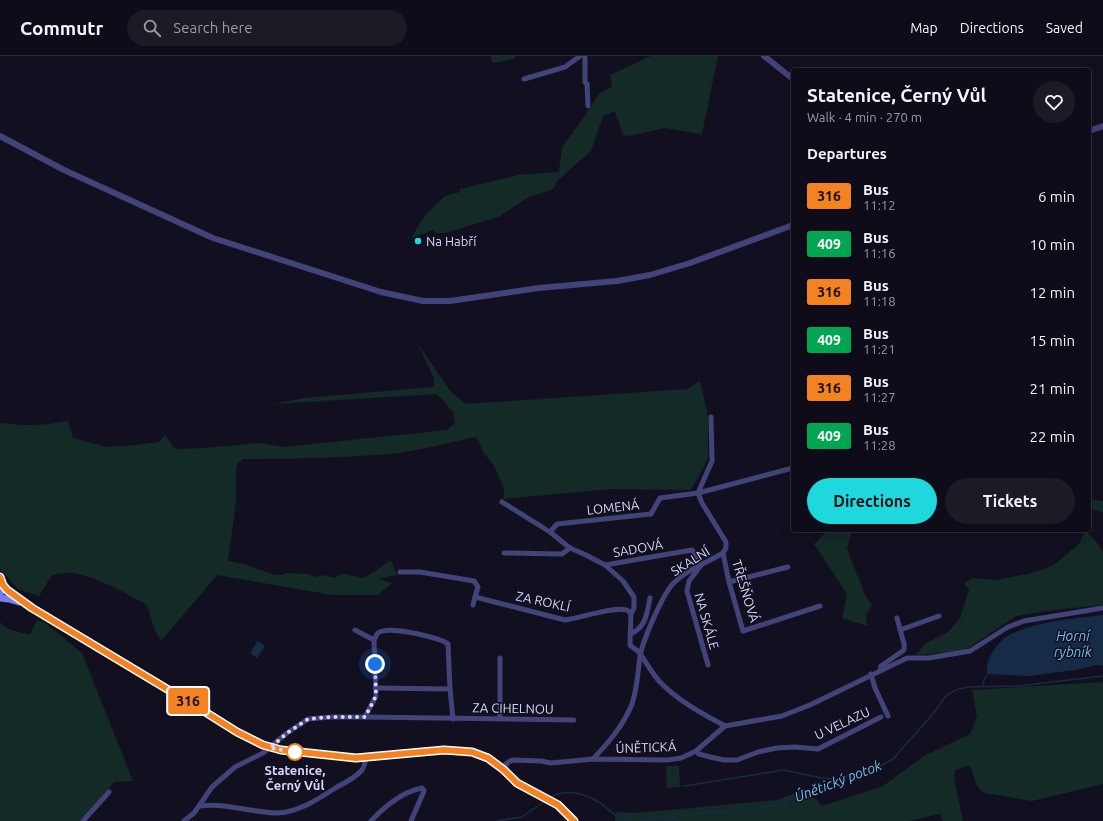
<!DOCTYPE html>
<meta charset="utf-8">
<style>
body{margin:0;font-family:Ubuntu,sans-serif;background:#1c1a25;color:#f1f3f6;height:100vh;display:flex;flex-direction:column;font-size:15px;white-space:nowrap}
*{box-sizing:border-box;margin:0}
p{font-size:13px;color:#9b9ba2}
.icon{flex:none;width:22px;height:22px;fill:none;stroke:currentColor;stroke-width:2;stroke-linecap:round;stroke-linejoin:round}
.map{position:relative;flex:1;overflow:hidden}
.panel{position:absolute;left:791px;top:12px;width:300px;height:464px;display:flex;flex-direction:column;background:#0e0c18;border-radius:4px;box-shadow:0 4px 16px #0002,0 0 0 1px #2e2c37}
.panel>*{flex:none}
.badge{padding:0 8px;border-radius:3px;font-size:14px;line-height:26px}
.you{position:absolute;width:20px;height:20px;margin:-10px;border:3px solid #fff;border-radius:50%;background:#1a73e8;box-shadow:0 0 0 6px #1a73e833}
.map>.badge{position:absolute;translate:-50% -50%;box-shadow:0 0 0 2px #fff}
h2{padding:0 16px;font-size:15px;line-height:36px}
.round{display:grid;place-items:center;flex:none;width:42px;height:42px;border-radius:21px;background:#1c1a25}
.summary{display:flex;align-items:center;justify-content:space-between;height:68px;padding:0 16px}
h1{font-size:19px;font-weight:600;line-height:30px}
.action{display:flex;gap:8px;margin-top:auto;padding:8px 16px}
.action a{flex:1;height:46px;border-radius:24px;background:#1ed8dd;color:#111;font-size:16px;font-weight:600;line-height:46px;text-align:center}
.action a+a{background:#1c1a25;color:#f1f3f6}
ul{padding:0;list-style:none}
li{display:flex;align-items:center;gap:12px;height:48px;padding:0 16px}
li div{flex:1}
li b{display:block;font-size:15px}
li em{font-style:normal}
li .badge{min-width:44px;font-weight:700;text-align:center}
header{display:flex;align-items:center;gap:24px;box-sizing:border-box;height:56px;padding:0 20px;background:#0e0c18;border-bottom:1px solid #2e2c37}
header strong{font-size:19px}
nav{display:flex;gap:22px;margin-inline-start:auto;font-size:14px}
.search{width:280px;height:36px;background:#1c1a25;display:flex;align-items:center;gap:10px;box-sizing:border-box;padding:0 14px;border-radius:22px;color:#9b9ba2;font-size:15px}
.map>svg:first-child{display:block}
.green{fill:#142a27}
.water{fill:#162b45}
.lines{fill:none;stroke-linecap:round;stroke-linejoin:round}
.stream{stroke:#162b45;stroke-width:1.5}
.minor{stroke:#414379;stroke-width:5}
.tertiary{stroke:#414379;stroke-width:6}
.secondary{stroke:#797eed;stroke-width:7}
.line-casing{stroke:#fff;stroke-width:9}
.line{stroke:#f58220;stroke-width:6}
.walk{stroke:#d7d5f9;stroke-width:4;stroke-dasharray:0 7.2}
.poi-dot{fill:#1ed8dd;stroke:#121020;stroke-width:1.5}
.stop-dot{fill:#fff;stroke:#f58220;stroke-width:2}
.labels{text-anchor:middle;dominant-baseline:central;stroke-width:3;stroke-linejoin:round;paint-order:stroke}
.poi-label{font-size:13px;fill:#d7d5f9;stroke:#121020;text-anchor:start}
.street-label{font-size:13px;fill:#d7d5f9;stroke:#121020}
.stop-label{font-size:13px;font-weight:bold;fill:#d7d5f9;stroke:#121020}
.water-label{font-size:14px;font-style:italic;fill:#71bcec;stroke:#121020}
</style>
<header>
<strong>Commutr</strong>
<div class="search"><svg class="icon" aria-label="search" viewBox="0 0 24 24"><circle cx="10" cy="10" r="6"/><path d="M15 15l6 6"/></svg>Search here</div>
<nav><a>Map</a><a>Directions</a><a>Saved</a></nav>
</header>
<div class="map">
<svg width="1103" height="765" viewBox="0 0 1103 765">
<rect width="100%" height="100%" fill="#121020"/>
<g class="green">
<path d="M491,0H515V3L493,7L492,6Z"/>
<path d="M651,0H718L702,78L665,72L630,80L623,79L615,55L603,60L591,95L558,124L553,133L527,142L498,161L446,177H436L432,174L423,178L411,182L425,160L445,140L460,136V133L518,119L559,116L562,92L569,81L573,77V75L578,70L599,38L612,31L610,19Z"/>
<path d="M418,288L451,336L466,348L687,333L700,325L708,360V403L691,434L610,433L504,443V433L494,410L484,397L476,381C447,387 418,395 389,398C340,402 292,403 243,403L238,407L236,411V446L228,505L244,508L275,519H283L287,517L306,518L317,521L323,519L334,522L341,518H345L362,522L366,521L391,504L397,519L378,523L392,527L378,539H333L217,519L161,585L154,572L147,549C124,536 99,522 73,517C67,516 58,518 52,519L39,540L18,533L0,513V367C25,370 43,370 68,365L73,382L107,391L136,389L159,386L165,379L175,393L204,392L259,387L284,391L447,374L455,367L454,357L437,338L274,348L304,342L434,331V323Z"/>
<path d="M1089,443L1103,445V456L1096,455L1089,451Z"/>
<path d="M828,474H852L847,493L866,541L872,549L866,560L867,570L842,562L847,538L814,488Z"/>
<path d="M1085,475L1096,485L1103,496V549L1054,554L1016,560L964,595L916,599L925,588L948,576L960,562L969,534L964,527L973,522L996,524L1032,517L1054,509L1079,488Z"/>
<path d="M37,564L44,566L82,597L133,725L114,726L83,765H0V566C6,574 20,577 30,578Z"/>
<path d="M1103,626V728L1032,745L985,737C976,733 974,721 971,712L968,710L955,714L954,722L963,765H943L940,758L909,765H615L616,756L635,757L777,744L805,733L822,750L883,730L924,700L970,678L977,661L972,634Z"/>
<path d="M666,710H679L680,731L667,732Z"/>
</g>
<g class="water">
<path d="M1103,559V610L1096,609L1075,614L1029,620L987,618C986,611 988,603 992,597C997,590 1001,583 1009,579C1037,565 1072,563 1103,559Z"/>
<path d="M258,585L265,590L257,602L250,597Z"/>
</g>
<g class="lines">
<g class="stream">
<path d="M983,630L984,624L988,617"/>
<path d="M684,730L784,714L822,722L836,723"/>
<path d="M550,742C566,731 588,738 603,749C612,756 618,764 630,765"/>
<path d="M496,765L522,761L545,745"/>
<path d="M639,765L708,756L741,755L775,749L826,730L837,723L882,709L893,703L932,659L946,640L956,634L967,631L1018,630L1103,620"/>
</g>
<g class="minor">
<path d="M584,0L585,2V26L587,28L588,50"/>
<path d="M524,23L565,11L580,0"/>
<path d="M698,437L712,405L711,361"/>
<path d="M502,446L550,476"/>
<path d="M504,497L562,498L570,492"/>
<path d="M723,497L729,526L743,575L820,550"/>
<path d="M605,509L692,494L702,508L689,525L687,535L708,609"/>
<path d="M400,516H420L474,525L478,531L475,541L565,564C580,562 615,550 626,554C628,554 630,557 631,558L630,589C633,592 639,595 641,599C647,608 652,617 659,625C678,645 701,657 725,670"/>
<path d="M729,526L788,511"/>
<path d="M473,549L475,541"/>
<path d="M631,558L634,552V541L623,525L605,509L586,499L570,492L550,476L557,468L651,458L660,442L698,437L793,412"/>
<path d="M355,574L374,584"/>
<path d="M900,574L939,560"/>
<path d="M630,578C646,572 647,557 650,542"/>
<path d="M880,615L881,610L904,594V588L897,562"/>
<path d="M871,618L875,632L888,660"/>
<path d="M375,632L450,633"/>
<path d="M365,661L376,640L374,584C375,582 376,580 377,578C385,568 432,581 443,585L448,588L450,633L453,663"/>
<path d="M500,662V602"/>
<path d="M696,695L699,698L710,701L724,704H737L758,696L777,692L795,691L818,693L881,661"/>
<path d="M593,703C609,686 623,670 632,648C637,633 638,616 640,600C643,584 661,543 671,530C682,516 708,506 723,497L726,492V486L702,447L698,437"/>
<path d="M501,712L510,705L514,704L541,705L551,707L593,703L668,704L681,702L696,695L725,670L782,660L810,649L907,602H929L970,595L1008,571L1024,565L1103,552"/>
<path d="M199,750C226,746 251,757 278,757C299,756 320,742 337,731C345,727 356,721 362,714C365,710 365,706 366,702"/>
<path d="M83,765L109,736"/>
<path d="M184,765L194,757L212,731L235,711L263,697L287,677L308,663L331,661H365L574,664"/>
<path d="M371,765C385,750 402,736 422,732L424,735L411,765"/>
</g>
<g class="tertiary">
<path d="M764,0L793,23"/>
<path d="M1089,75L1103,70"/>
<path d="M0,80L64,114L213,182L381,236L423,245H450L539,232L617,225L650,219L690,207L793,169"/>
</g>
<g class="secondary">
<path d="M0,521L3,529L0,538"/>
<path d="M3,529L7,534L32,552L195,649L237,676L263,689L281,694L356,702L444,694L472,696L488,703L504,714L517,727L558,749L574,765"/>
<path d="M0,542L9,543L19,546"/>
</g>
</g>
<g class="lines">
<defs>
<path id="line" d="M0,521L3,529L7,534L32,552L202,654L237,676L263,689L281,694L356,702L444,694L472,696L488,702L504,714L517,727L558,749L574,765"/>
</defs>
<use href="#line" class="line-casing"/>
<use href="#line" class="line"/>
<path class="walk" d="M295,696L270,692L287,677L308,663L331,661H365L376,640L375,608"/>
</g>
<circle class="poi-dot" cx="418" cy="185" r="4"/>
<circle class="stop-dot" cx="295" cy="696" r="8"/>
<g class="labels">
<g class="poi-label">
<text x="426" y="185">Na Habří</text>
</g>
<g class="street-label">
<text transform="translate(613 451) rotate(-6)">LOMENÁ</text>
<text transform="translate(638 492) rotate(-10)">SADOVÁ</text>
<text transform="translate(690 505) rotate(-32)">SKALNÍ</text>
<text transform="translate(746 535) rotate(73)">TŘEŠŇOVÁ</text>
<text transform="translate(543 545) rotate(12)">ZA ROKLÍ</text>
<text transform="translate(707 565) rotate(74)">NA SKÁLE</text>
<text transform="translate(513 652) rotate(1)">ZA CIHELNOU</text>
<text transform="translate(842 667) rotate(-25)">U VELAZU</text>
<text transform="translate(646 691) rotate(-2)">ÚNĚTICKÁ</text>
</g>
<g class="stop-label">
<text x="295" y="714">Statenice,<tspan x="295" dy="15">Černý Vůl</tspan></text>
</g>
<g class="water-label">
<text x="1073" y="580">Horní<tspan x="1073" dy="16">rybník</tspan></text>
<text transform="translate(838 725) rotate(-21)">Únětický potok</text>
</g>
</g>
</svg>
<div class="you" style="left:375px;top:608px"></div>
<b class="badge" style="left:188px;top:645px;background:#f58220;color:#111">316</b>
<section class="panel">
<div class="summary"><div><h1>Statenice, Černý Vůl</h1><p>Walk · 4 min · 270 m</p></div><a class="round"><svg class="icon" aria-label="heart" viewBox="0 0 24 24"><path d="M12 20l-8-8c-3-5 5-10 8-4 3-6 11-1 8 4z"/></svg></a></div>
<h2>Departures</h2>
<ul>
<li><span class="badge" style="background:#f58220;color:#111">316</span><div><b>Bus</b><p>11:12</p></div><em>6 min</em></li>
<li><span class="badge" style="background:#00a651;color:#fff">409</span><div><b>Bus</b><p>11:16</p></div><em>10 min</em></li>
<li><span class="badge" style="background:#f58220;color:#111">316</span><div><b>Bus</b><p>11:18</p></div><em>12 min</em></li>
<li><span class="badge" style="background:#00a651;color:#fff">409</span><div><b>Bus</b><p>11:21</p></div><em>15 min</em></li>
<li><span class="badge" style="background:#f58220;color:#111">316</span><div><b>Bus</b><p>11:27</p></div><em>21 min</em></li>
<li><span class="badge" style="background:#00a651;color:#fff">409</span><div><b>Bus</b><p>11:28</p></div><em>22 min</em></li>
</ul>
<div class="action"><a>Directions</a><a>Tickets</a></div>
</section>
</div>
